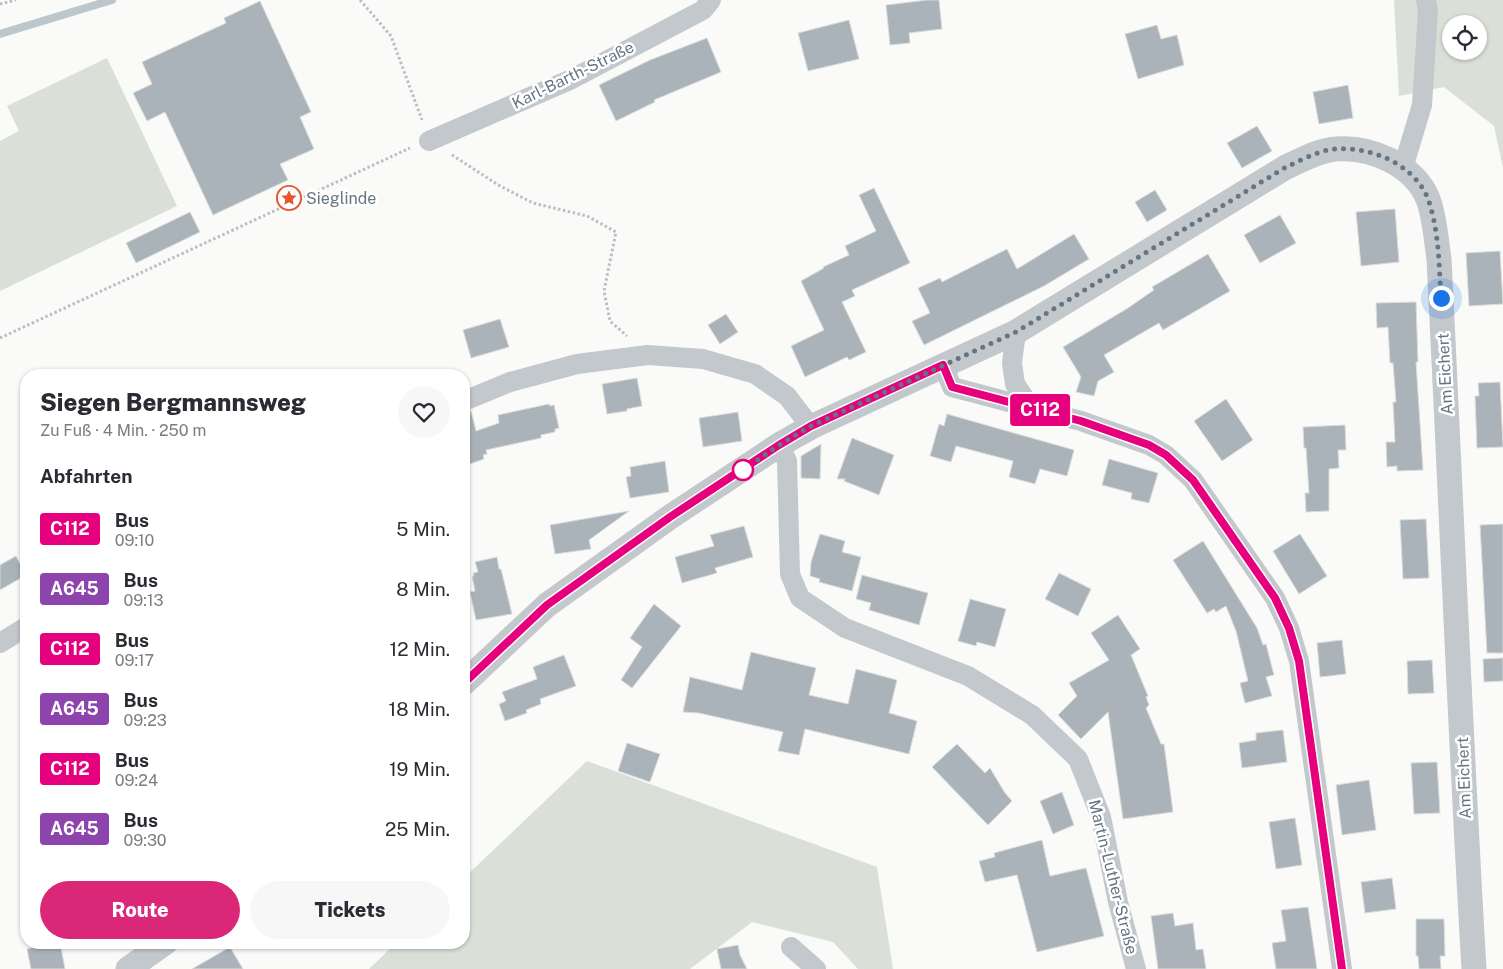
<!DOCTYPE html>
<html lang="de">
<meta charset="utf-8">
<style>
body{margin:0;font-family:"Public Sans",sans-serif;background:#f7f7f7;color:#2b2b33;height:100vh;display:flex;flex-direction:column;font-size:19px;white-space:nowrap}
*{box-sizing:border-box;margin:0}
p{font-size:16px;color:#7c7c81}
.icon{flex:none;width:28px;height:28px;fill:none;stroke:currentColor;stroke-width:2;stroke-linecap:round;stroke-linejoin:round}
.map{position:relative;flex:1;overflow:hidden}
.panel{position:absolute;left:20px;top:369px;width:450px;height:580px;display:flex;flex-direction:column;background:#fff;border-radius:20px;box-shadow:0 1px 4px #0004}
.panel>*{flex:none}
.badge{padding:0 10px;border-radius:4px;font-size:18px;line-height:32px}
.buttons{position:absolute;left:1442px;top:15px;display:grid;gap:10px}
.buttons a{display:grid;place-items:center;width:45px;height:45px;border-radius:50%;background:#fff;box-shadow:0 1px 4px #0004;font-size:25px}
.you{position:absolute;width:25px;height:25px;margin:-12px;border:4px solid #fff;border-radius:50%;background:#1a73e8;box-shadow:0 0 0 8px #1a73e833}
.map>.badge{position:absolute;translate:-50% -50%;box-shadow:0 0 0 2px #fff}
h2{padding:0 20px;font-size:19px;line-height:45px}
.round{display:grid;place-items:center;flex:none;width:52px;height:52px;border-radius:26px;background:#f7f7f7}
.head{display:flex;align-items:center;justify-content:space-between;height:85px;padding:0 20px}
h1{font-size:24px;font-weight:800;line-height:38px}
.action{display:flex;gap:10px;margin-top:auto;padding:10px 20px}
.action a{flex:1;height:58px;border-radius:30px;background:#db2777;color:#fff;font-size:20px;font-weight:800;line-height:58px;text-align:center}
.action a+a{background:#f7f7f7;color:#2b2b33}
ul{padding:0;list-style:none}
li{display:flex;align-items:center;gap:15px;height:60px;padding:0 20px}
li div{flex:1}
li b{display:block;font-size:19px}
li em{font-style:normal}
li .badge{min-width:55px;font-weight:700;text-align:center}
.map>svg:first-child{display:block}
.green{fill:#dadfd7;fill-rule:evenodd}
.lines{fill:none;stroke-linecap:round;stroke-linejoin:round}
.stream{stroke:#bbc7cb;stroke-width:8}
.building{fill:#aab3b9;stroke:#dcdcda}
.path{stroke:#bbbfc2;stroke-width:3;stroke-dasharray:2.5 2.5;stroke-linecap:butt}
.minor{stroke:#c3c8cc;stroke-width:20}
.tertiary{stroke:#c3c8cc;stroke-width:25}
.line-casing{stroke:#fff;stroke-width:11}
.line{stroke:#e6007e;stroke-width:8}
.walk{stroke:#657683;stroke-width:5;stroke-dasharray:0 9}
.stop-dot{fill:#fff;stroke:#e6007e;stroke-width:2.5}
.labels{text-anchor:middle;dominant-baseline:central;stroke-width:5;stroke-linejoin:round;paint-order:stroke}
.street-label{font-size:16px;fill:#657683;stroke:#fff}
.poi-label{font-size:16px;fill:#657683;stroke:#fff;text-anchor:start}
</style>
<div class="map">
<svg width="1503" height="969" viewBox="0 0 1503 969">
<rect width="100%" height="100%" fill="#fafaf8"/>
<g class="green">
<path d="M1394,0H1503V168L1494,126L1444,87L1399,96ZM1451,24H1479V51H1451Z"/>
<path d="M107,58L177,206L0,291V141L19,131L7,106Z"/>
<path d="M587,761L877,867L893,969H858L833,942L752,922L690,969H369L396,943L464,942V878Z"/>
</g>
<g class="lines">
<path class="stream" d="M0,34L112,0"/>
</g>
<g class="building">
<path d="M927,0H939L942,29L909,33L910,43L890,45L886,5Z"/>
<path d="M260,1L311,112L300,117L314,149L280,164L288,180L213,215L165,112L147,121L133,93L152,84L142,62L226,23L224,18Z"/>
<path d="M849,20L859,59L808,71L798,33Z"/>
<path d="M1157,25L1161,39L1177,35L1184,65L1138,79L1125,34Z"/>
<path d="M707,38L721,72L654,100L655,102L616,121L599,85L650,60Z"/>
<path d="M1348,85L1353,118L1319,124L1313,92Z"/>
<path d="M1257,126L1272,151L1242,168L1227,143Z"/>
<path d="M874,188L910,263L852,290L855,296L842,302L866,352L849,360L847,357L805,377L791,346L824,330L801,281L824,268L823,267L849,255L845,246L876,231L859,195Z"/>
<path d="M1155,190L1167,210L1147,222L1135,202Z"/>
<path d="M1395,209L1399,262L1361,266L1356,212Z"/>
<path d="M190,212L200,232L136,263L126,243Z"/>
<path d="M1280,215L1296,243L1260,263L1244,235Z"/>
<path d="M1074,234L1089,259L1044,286L924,345L912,321L930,313L918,288L940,278L942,282L1007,249L1017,269Z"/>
<path d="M1500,251L1503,304L1469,306L1466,253Z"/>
<path d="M1208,254L1230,291L1163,330L1159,323L1104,355L1114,372L1098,381L1094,396L1076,392L1081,377L1063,347L1128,308L1154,290L1152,287Z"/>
<path d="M1416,302L1418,362H1416L1423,470L1397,471V466L1387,467L1386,442H1395L1393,402H1396L1393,363H1390L1388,327L1377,328L1376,303Z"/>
<path d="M726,314L738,332L720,344L708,325Z"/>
<path d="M500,319L509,347L471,358L463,330Z"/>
<path d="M637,378L642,406L627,409V411L607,414L602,384Z"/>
<path d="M1500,382L1503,447L1477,448L1475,396H1479L1478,383Z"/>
<path d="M1226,399L1253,440L1222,461L1194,421Z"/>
<path d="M549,404L550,406L554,405L559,428L555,429V432L541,435V438L486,450L487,454L483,455L484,459L464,466V413L471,411L476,431L499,423L498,415Z"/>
<path d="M738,412L742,441L703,447L699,418Z"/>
<path d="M947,414L1074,450L1067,476L1040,469L1035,484L1009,477L1013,461L956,446L951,462L930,456L939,424L944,426Z"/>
<path d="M1345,425L1346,450H1338L1339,468L1329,469V511L1306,512L1305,493H1309L1306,448H1304L1303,427Z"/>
<path d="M852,438L894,455L879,495L844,481L845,479H837Z"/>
<path d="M821,444L820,479L801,478V456Z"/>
<path d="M1109,459L1158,473L1149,503L1131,499L1132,493L1102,485Z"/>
<path d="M665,461L669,492L630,498L626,477L631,476L630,467Z"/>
<path d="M629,511L589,540L591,549L555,554L550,525Z"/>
<path d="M1426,519L1429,578L1403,579L1400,520Z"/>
<path d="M1503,524V653H1487L1480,525Z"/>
<path d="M744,526L753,557L715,568L717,573L682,583L675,557L714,546L710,535Z"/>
<path d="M820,534L845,541L842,552L861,557L852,591L819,582L820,579L810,576L811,562Z"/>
<path d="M1300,534L1327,576L1299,594L1273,551Z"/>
<path d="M1203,541L1257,628L1263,645L1266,644L1274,675L1266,677L1272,696L1245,703L1240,683L1248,681L1236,631L1226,606L1216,612L1214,609L1207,613L1173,560Z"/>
<path d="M16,556L26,575L0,590V565Z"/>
<path d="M497,557L499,569H501L512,614L476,620L470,592L475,591L472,576H474L473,573L478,572L475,562Z"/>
<path d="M1059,573L1091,589L1078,616L1045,599Z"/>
<path d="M862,575L928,593L919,625L869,610L871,603L856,599Z"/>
<path d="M970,599L1006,609L995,647L977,642L976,646L958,641Z"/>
<path d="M654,604L681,626L632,688L621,680L642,647L630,638Z"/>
<path d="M1118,615L1140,649L1131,655L1148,696L1146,697L1149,705L1146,708L1161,744H1164L1173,812L1123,819L1108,712L1081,739L1058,715L1077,696L1069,683L1109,660L1091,633Z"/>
<path d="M1342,640L1346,674L1320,677L1317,643Z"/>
<path d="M751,652L816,668L809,695L848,704L856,669L897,680L889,713L917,721L909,754L805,729L799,755L778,751L783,732L699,713L683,712L690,677L742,690Z"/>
<path d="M564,655L576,686L540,699L541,704L526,710L527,713L505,721L499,704L506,701L502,692L537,679L533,667Z"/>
<path d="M1503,658V681L1484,682L1483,659Z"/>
<path d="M1432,660L1434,693L1408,694L1407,661Z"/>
<path d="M1283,730L1287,762L1242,768L1239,743L1256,740V733Z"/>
<path d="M627,743L660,754L650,782L618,771Z"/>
<path d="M957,744L985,773L990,768L1005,793L1012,801L988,825L932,767Z"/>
<path d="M1437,762L1440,813L1414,814L1411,763Z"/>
<path d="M1369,780L1376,830L1342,835L1336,785Z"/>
<path d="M1062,792L1074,825L1053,834L1040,801Z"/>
<path d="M1295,818L1302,865L1276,869L1269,822Z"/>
<path d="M1042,840L1050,876L1086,868L1104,936L1037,952L1017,875L985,882L979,861L995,857L994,853Z"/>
<path d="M1392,878L1396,909L1365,913L1361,882Z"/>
<path d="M1308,907L1317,969H1276L1272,943L1286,941L1281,910Z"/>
<path d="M1173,913L1175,926L1193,923L1196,950L1203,949L1206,969H1158L1151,916Z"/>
<path d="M1416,919H1444L1445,956H1440L1441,969H1419L1418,956H1416Z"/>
<path d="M60,942L65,969H31L27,949Z"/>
<path d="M738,945L740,955L747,969H721L717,949Z"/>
<path d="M230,947L243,969H192Z"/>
</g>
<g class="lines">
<g class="path">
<path d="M360,0L391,36L422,120"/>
<path d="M0,4L16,0"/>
<path d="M452,155L500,186L533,203L587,216L616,232L604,291L610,321L627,336"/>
<path d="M0,338L410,148"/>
</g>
<g class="minor">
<path d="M429,141L572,79L703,10L711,0"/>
<path d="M1403,168L1422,105L1428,12L1426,0"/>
<path d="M1016,332L1012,363L1015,384L1030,406"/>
<path d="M943,365L952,387L1081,421L1149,445L1166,455L1193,480L1275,598L1289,628L1299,661L1342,969"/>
<path d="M464,401L510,382L577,364L648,355L703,359L755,374L787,396L811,427"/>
<path d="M779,445L787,461L790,574L800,598L845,628L968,676L1032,715L1078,759L1101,817L1118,902L1136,969"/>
<path d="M0,643L26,627"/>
<path d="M791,947L816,969"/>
</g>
<g class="tertiary">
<path d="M464,683L547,605L670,517L779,445L811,427L1016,332L1286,167C1302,160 1319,150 1336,149C1371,146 1414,165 1428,199C1435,218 1436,239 1439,259C1451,496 1460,733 1474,969"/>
<path d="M128,969L166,942"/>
</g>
</g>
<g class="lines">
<defs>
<path id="line" d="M464,683L547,605L670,517L779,445L811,426L943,365L952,387L1081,421L1149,445L1166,455L1193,480L1275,598L1289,628L1299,661L1342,969"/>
</defs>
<use href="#line" class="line-casing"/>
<use href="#line" class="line"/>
<path class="walk" d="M743,470L779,445L811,426L1016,332L1286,167C1302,160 1319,150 1336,149C1371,146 1415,165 1428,199C1439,230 1439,265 1441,298"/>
</g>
<defs>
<symbol id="sight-ring" viewBox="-11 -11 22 22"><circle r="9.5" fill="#fff" stroke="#e4572e" stroke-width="1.5"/><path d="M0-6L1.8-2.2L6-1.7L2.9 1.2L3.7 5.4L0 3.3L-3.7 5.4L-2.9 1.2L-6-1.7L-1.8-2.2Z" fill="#e4572e"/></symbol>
</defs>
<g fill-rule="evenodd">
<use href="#sight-ring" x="275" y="184" width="28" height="28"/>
</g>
<circle class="stop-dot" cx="743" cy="470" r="10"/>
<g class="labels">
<g class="street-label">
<text transform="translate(573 75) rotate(-26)">Karl-Barth-Straße</text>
<text transform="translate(1445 374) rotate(-93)">Am Eichert</text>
<text transform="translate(1464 778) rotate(-92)">Am Eichert</text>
<text transform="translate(1113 877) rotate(76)">Martin-Luther-Straße</text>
</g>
<g class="poi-label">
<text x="306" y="198">Sieglinde</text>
</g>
</g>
</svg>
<div class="buttons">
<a><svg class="icon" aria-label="locate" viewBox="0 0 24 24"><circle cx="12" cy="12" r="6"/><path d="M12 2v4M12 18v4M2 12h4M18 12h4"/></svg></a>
</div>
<div class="you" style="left:1441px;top:298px"></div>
<b class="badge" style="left:1040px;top:410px;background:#e6007e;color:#fff">C112</b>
<section class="panel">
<div class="head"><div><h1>Siegen Bergmannsweg</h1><p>Zu Fuß · 4 Min. · 250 m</p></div><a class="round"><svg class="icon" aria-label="heart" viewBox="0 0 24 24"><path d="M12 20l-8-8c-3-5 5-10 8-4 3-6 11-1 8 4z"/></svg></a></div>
<h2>Abfahrten</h2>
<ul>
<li><span class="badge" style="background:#e6007e;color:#fff">C112</span><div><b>Bus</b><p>09:10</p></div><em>5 Min.</em></li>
<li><span class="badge" style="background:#8e44ad;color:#fff">A645</span><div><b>Bus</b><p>09:13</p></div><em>8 Min.</em></li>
<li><span class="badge" style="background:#e6007e;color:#fff">C112</span><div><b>Bus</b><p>09:17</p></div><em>12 Min.</em></li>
<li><span class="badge" style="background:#8e44ad;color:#fff">A645</span><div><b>Bus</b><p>09:23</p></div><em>18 Min.</em></li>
<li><span class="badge" style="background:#e6007e;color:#fff">C112</span><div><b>Bus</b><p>09:24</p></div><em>19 Min.</em></li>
<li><span class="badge" style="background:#8e44ad;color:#fff">A645</span><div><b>Bus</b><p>09:30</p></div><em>25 Min.</em></li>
</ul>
<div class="action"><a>Route</a><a>Tickets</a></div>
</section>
</div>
